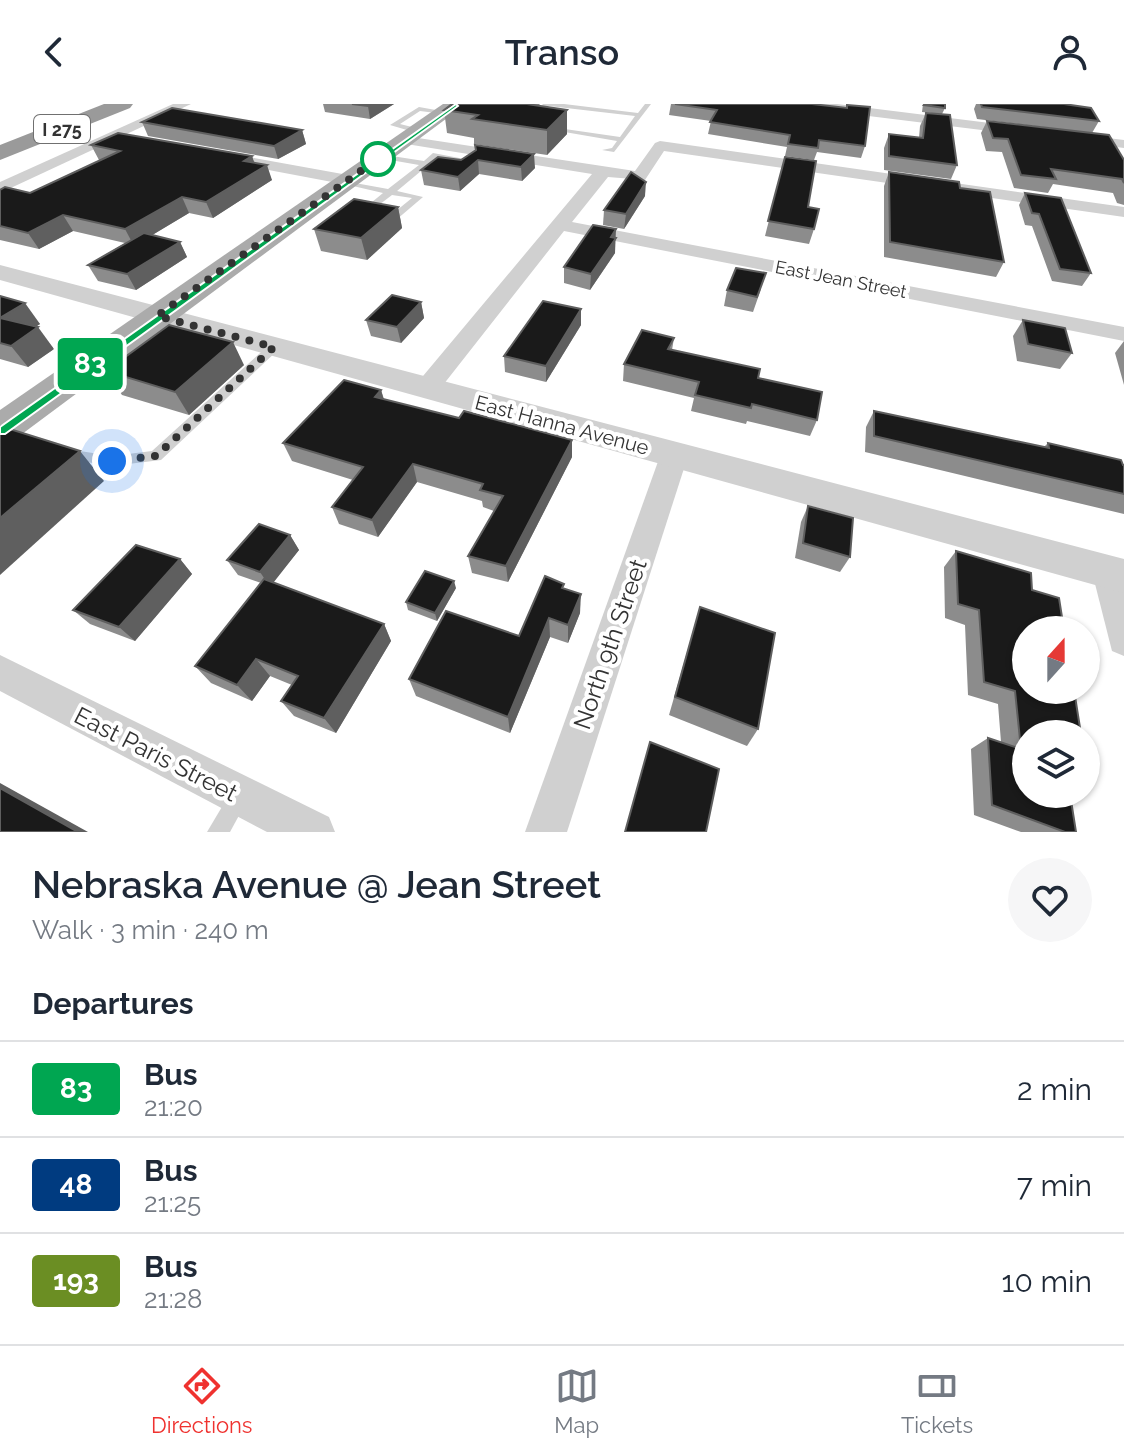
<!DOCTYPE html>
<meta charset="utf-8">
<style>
body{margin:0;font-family:Raleway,sans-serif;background:#f6f6f7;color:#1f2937;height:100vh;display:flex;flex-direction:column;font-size:30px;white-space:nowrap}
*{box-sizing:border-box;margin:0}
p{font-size:26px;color:#747a83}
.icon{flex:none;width:44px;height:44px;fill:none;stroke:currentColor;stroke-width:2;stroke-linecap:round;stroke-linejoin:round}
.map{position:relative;height:728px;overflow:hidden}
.sheet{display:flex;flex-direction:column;background:#fff;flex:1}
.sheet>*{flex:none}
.badge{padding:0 16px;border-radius:6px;font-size:28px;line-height:52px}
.needle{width:52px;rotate:21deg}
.controls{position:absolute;left:1012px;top:512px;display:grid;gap:16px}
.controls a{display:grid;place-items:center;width:88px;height:88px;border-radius:50%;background:#fff;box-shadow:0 2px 6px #0004;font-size:40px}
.you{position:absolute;width:40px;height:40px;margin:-20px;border:6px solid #fff;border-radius:50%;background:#1a73e8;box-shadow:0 0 0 12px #1a73e833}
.map>.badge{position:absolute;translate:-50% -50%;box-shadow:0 0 0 4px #fff}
h2{padding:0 32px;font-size:30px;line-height:72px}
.round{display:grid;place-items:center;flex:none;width:84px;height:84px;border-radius:42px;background:#f6f6f7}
.summary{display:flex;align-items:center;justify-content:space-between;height:136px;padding:0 32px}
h1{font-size:38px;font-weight:600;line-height:60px}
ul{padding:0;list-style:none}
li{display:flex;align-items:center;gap:24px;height:96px;padding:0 32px;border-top:2px solid #e0e1e3}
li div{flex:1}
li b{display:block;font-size:30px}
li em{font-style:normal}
li .badge{min-width:88px;font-weight:700;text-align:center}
header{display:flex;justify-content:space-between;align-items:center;height:104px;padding:0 32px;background:#fff;font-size:36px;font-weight:600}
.tabs{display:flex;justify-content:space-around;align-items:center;height:112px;border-top:2px solid #e0e1e3;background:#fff;font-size:22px;color:#747a83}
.tabs a{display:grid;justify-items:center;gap:4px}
.tabs .selected{color:#ef322f}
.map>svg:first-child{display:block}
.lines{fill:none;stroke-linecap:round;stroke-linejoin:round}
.service{fill:#d0d0d0;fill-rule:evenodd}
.minor{fill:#d0d0d0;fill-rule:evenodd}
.tertiary{fill:#d0d0d0;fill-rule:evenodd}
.primary{fill:#ababab;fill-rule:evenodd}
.motorway{fill:#9a9a9a;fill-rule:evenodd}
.wall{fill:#8c8c8c}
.shaded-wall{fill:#5f5f5f}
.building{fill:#1a1a1a;stroke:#5f5f5f;stroke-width:2}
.line{fill:#00a651;stroke:#fff;stroke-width:2}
.walk{stroke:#333;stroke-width:8;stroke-dasharray:0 14.4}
.stop-dot{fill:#fff;stroke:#00a651;stroke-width:4}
.labels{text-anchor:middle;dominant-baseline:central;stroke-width:8;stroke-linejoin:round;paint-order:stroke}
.shield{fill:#fff;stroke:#707070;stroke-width:2}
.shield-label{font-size:18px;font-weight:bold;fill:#333}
.far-street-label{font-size:18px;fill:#333;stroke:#fff}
.street-label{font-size:20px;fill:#333;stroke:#fff}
.near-street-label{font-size:24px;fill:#333;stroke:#fff}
</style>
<header><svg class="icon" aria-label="back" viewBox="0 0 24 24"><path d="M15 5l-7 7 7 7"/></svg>Transo<svg class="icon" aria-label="person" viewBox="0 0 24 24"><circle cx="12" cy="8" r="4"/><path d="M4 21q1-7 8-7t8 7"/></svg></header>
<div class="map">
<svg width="1124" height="728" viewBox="0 0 1124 728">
<rect width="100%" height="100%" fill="#fff"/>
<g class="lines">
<g class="service">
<path d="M543,0H564L638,9L645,0H651L614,48L602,46L612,44L617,37L547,25L551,23L620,33L635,12L549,2L533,16H529V14Z"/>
<path d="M419,3L447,8L444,10L420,7L400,20L420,25L417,29L390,21Z"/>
<path d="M433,49L475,57L466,64L462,62L465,58L438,54L432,58L449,61V65L427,62L397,87L423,93L396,116L360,108L383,89L340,79L344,77L388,85L419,61L379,54V50L424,57ZM392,91L412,94L391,111L371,107Z"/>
<path d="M274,239L280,243L278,246L161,356L112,362L67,355L60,350L67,345L112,352L152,347L270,240Z"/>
<path d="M239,683L246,686L249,693L230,728H207L232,686Z"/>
</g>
<g class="minor">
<path d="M173,0H191L0,89V78Z"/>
<path d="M797,0H837L1022,23L1029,27L1022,31L804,4Z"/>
<path d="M1075,30L1124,36V44L1070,37L1068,34Z"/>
<path d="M405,32L635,67L655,39L660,37L1124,103V113L664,47L645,76L608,73L572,118L1124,223V237L564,127L436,290H418L415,284L418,278L592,70L400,39V33Z"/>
<path d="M232,50L348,71L356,76L348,81L227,58L224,55Z"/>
<path d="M674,342L684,345L688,352L567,728H525L660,352L664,345Z"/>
<path d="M1108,454L1119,458L1124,468V552L1112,547L1092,468L1097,458Z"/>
<path d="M0,551L329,713L335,728H267L0,587Z"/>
</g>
<path class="tertiary" d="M0,161L1124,455V489L0,176Z"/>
<path class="primary" d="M443,0H466L14,336L0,340V306Z"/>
<path class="motorway" d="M104,0H133L130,4L0,56V41Z"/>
</g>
<g class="wall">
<path d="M323,0H394L370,15L325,8Z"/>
<path d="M452,0H540L538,2L567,30L547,51L474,40V34L447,29L444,6Z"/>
<path d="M671,0H812L865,42L861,54L817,48L814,56L785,52L787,43L708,30L711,17L669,11Z"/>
<path d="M923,0H945V4L942,10L922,8Z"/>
<path d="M976,0H1064L1099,17L1092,29L977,15L974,5Z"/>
<path d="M926,9L957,61L951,75L884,66V44L889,30L919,34L920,22Z"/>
<path d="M987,17L1124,56V101L1117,99L1113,89L1053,80L1048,89L1014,84L1002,48L986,47L981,29Z"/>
<path d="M142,18L302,26L306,40L278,55L148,32Z"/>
<path d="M91,41L252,52L254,58L272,76L213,114L189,109L152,131L180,138L187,153L136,186L98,177L88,161L125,139L73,127L39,145L0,136V86L30,89L101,56H99Z"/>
<path d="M475,46L535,64L522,77L479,70L460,87L424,81L421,66L461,56Z"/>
<path d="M785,53L808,103L814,125L809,140L765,132Z"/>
<path d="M889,68L960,84L1004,158L996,173L884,153V82Z"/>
<path d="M1025,89L1091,169L1082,182L1052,177L1032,122L1025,121L1019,101Z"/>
<path d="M645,92L624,125L603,121L604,106Z"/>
<path d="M398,103L402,124L367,156L321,147L314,125Z"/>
<path d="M615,134V149L590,186L564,179V163Z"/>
<path d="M761,185L753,208L724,202L727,186Z"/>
<path d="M0,192L40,220L35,223L54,245L28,263L0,255Z"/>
<path d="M421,198L424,214L401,239L371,232L366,216Z"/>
<path d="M581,205V221L546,278L505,268L504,252Z"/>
<path d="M1023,216L1072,249L1060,265L1017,257L1013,232Z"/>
<path d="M674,234L672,246L758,274L817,316L810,332L747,317L746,320L691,307L694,294L623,277L624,260Z"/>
<path d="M1124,237V281L1115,249Z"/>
<path d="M244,261L189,311L122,291L106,267Z"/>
<path d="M381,286L384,295L459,314L572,336V353L508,478L472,469L468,452L494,407L483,403L482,397L417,378L378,433L339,420L332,403L353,376L292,357L283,339Z"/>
<path d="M874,307L1044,343L1048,339L1124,361V410L865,348L866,323Z"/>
<path d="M808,402L850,453L840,468L795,454L801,418Z"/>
<path d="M290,431L299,446L273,478L384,520L391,537L336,629L294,612L281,597L292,581L270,572L252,597L211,579L195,562L261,479L238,471L227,456Z"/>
<path d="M956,447L1032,486L1081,630H1026L1076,728H1021L974,711L971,645L988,634L1001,638L998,600L968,591L965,521L945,514L944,463Z"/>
<path d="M180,455L192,470L135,537L90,520L73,506Z"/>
<path d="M456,484L437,517L408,506L406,498Z"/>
<path d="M564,484L580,509L568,539L550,533L510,629L416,592L409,575L519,532Z"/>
<path d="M700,503L758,625L747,642L669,611Z"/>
</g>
<g class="shaded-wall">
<path d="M371,0H394L370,15L368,2Z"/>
<path d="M567,6V30L547,51V26Z"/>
<path d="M302,26L306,40L278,55L274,42Z"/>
<path d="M534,50L535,64L522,77L521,63Z"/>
<path d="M252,52L257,67L267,61L272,76L213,114L206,98L244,57Z"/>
<path d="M478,56L479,70L460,87L458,73Z"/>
<path d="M646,78L645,92L624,125L626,110Z"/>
<path d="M182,93L189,109L134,142L125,125Z"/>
<path d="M398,103L402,124L367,156L361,134Z"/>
<path d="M63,111L73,127L39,145L28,129Z"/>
<path d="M616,125L615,149L590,186L591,170Z"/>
<path d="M180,138L187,153L136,186L127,170Z"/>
<path d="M421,198L424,214L401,239L397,223Z"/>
<path d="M25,199L40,220L16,235L0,214Z"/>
<path d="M581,205V221L546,278V262Z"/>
<path d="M38,223L54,245L28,263L11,242Z"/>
<path d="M233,238L244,261L189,311L175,288Z"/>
<path d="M381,286L386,304L375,293Z"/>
<path d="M572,336V353L508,478L506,462Z"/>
<path d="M80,347L104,377L0,471V414Z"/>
<path d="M413,360L417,378L378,433L372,416Z"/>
<path d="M290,431L299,446L270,483L260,468Z"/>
<path d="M180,455L192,470L135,537L119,523Z"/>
<path d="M454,477L456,484L437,517L435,509Z"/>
<path d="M581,490L580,509L568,539V521Z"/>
<path d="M549,514L550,533L510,629L508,613Z"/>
<path d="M384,520L391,537L336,629L324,614Z"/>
<path d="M256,555L270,572L252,597L237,581Z"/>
<path d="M0,679L88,728H78L0,684Z"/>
</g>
<g class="building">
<path d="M352,0H371L368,2Z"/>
<path d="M452,0H527L567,6L547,26L472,15L478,11L444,6Z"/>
<path d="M675,0H812L847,4V1L870,3L865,42L819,36L818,44L788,40L790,31L710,18L717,6Z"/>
<path d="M925,0H945V4L924,1Z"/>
<path d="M981,0H1064L1091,4L1099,17L982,3Z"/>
<path d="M172,4L302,26L274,42L142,18Z"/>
<path d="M926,9L950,11L957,61L889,52V30L923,34Z"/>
<path d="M987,17L1109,31L1124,56V79L1122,75L1051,65L1056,75L1021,71L1008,35L993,34Z"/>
<path d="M118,29L252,52L244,57L267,61L206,98L182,93L125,125L63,111L28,129L0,122V86L5,83L30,89L120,47L91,41Z"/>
<path d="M475,41L534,50L521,63L478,56L458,73L421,66L438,53L461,56L476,46Z"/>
<path d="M785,53L816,57L808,103L819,105L814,125L768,117Z"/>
<path d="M631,68L646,78L626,110L604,106Z"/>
<path d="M889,68L959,78L960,84L990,88L1004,158L890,138Z"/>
<path d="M1025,89L1061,94L1091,169L1060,165L1039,110L1032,109Z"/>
<path d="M354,95L398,103L361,134L314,125Z"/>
<path d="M593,121L616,125L611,133L616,134L591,170L564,163Z"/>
<path d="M144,129L180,138L127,170L88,161Z"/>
<path d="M736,164L766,169L757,193L727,186Z"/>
<path d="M392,191L421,198L397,223L366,216Z"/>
<path d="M0,192L25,199L0,214Z"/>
<path d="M543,197L581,205L546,262L504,252Z"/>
<path d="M0,214L38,223L11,242L0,239Z"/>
<path d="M1023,216L1065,224L1072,249L1028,240Z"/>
<path d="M169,221L233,238L175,288L106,267Z"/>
<path d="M642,226L674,234L668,245L760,265L758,274L822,288L817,316L752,300L751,304L695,291L699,278L624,260Z"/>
<path d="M344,276L381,286L375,293L459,314L464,307L572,336L506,462L468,452L503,392L480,386L483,380L413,360L372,416L332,403L363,363L283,339Z"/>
<path d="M874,307L1049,344L1048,339L1121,356L1123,361H1124V390L874,332Z"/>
<path d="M0,322L80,347L0,414Z"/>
<path d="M808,402L853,414L850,453L803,439Z"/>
<path d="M259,420L290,431L260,468L227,456Z"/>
<path d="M136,441L180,455L119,523L73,506Z"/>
<path d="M956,447L1031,469L1032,486L1059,494L1064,526H1026V586H1074L1081,630L1061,625V630H1026V690H1070L1076,728H1065L992,701L988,634L1021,645L1015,587L984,578L979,506L958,500Z"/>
<path d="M425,467L454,477L435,509L406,498Z"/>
<path d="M545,472L564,480L562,484L581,490L568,521L549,514L508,613L409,575L446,507L519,532Z"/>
<path d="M264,475L384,520L324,614L281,597L298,572L256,555L237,581L195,562Z"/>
<path d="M700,503L775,529L758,625L675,593Z"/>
<path d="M650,638L719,665L706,728H625Z"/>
<path d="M0,684L78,728H0Z"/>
</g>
<path class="line" d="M456,0L458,2L5,330H0V323Z"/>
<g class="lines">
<path class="walk" d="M112,357L156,352L274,243L157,212L382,52L378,55"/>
</g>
<circle class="stop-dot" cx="378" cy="55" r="16"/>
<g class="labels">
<rect class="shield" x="34" y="11" width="56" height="28" rx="6"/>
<g class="shield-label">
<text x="62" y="25">I 275</text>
</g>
<g class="far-street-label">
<text transform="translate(841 175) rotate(11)">East Jean Street</text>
</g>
<g class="street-label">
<text transform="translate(562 321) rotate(15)">East Hanna Avenue</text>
</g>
<g class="near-street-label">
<text transform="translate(610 540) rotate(-71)">North 9th Street</text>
<text transform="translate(156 650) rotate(27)">East Paris Street</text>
</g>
</g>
</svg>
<div class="controls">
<a><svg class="needle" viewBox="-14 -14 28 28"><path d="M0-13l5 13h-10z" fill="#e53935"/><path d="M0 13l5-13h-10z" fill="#747a83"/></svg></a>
<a><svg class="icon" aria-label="layers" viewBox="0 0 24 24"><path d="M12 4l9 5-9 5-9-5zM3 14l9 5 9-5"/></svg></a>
</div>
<div class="you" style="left:112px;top:357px"></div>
<b class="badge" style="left:90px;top:260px;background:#00a651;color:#fff">83</b>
</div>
<section class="sheet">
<div class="summary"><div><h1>Nebraska Avenue @ Jean Street</h1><p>Walk · 3 min · 240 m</p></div><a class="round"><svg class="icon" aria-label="heart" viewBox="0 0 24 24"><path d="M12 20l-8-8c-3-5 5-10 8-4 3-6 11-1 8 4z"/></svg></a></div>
<h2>Departures</h2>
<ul>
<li><span class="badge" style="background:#00a651;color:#fff">83</span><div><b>Bus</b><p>21:20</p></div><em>2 min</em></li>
<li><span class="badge" style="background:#003b80;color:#fff">48</span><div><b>Bus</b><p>21:25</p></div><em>7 min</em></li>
<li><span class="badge" style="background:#6b8e23;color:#fff">193</span><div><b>Bus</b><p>21:28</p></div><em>10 min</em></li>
</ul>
</section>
<nav class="tabs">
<a class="selected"><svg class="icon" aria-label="directions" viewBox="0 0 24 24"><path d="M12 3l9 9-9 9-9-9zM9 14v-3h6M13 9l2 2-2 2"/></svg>Directions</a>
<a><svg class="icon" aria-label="map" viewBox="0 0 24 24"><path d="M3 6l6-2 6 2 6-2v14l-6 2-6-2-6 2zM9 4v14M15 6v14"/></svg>Map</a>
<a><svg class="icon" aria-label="tickets" viewBox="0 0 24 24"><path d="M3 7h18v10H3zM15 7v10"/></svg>Tickets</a>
</nav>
